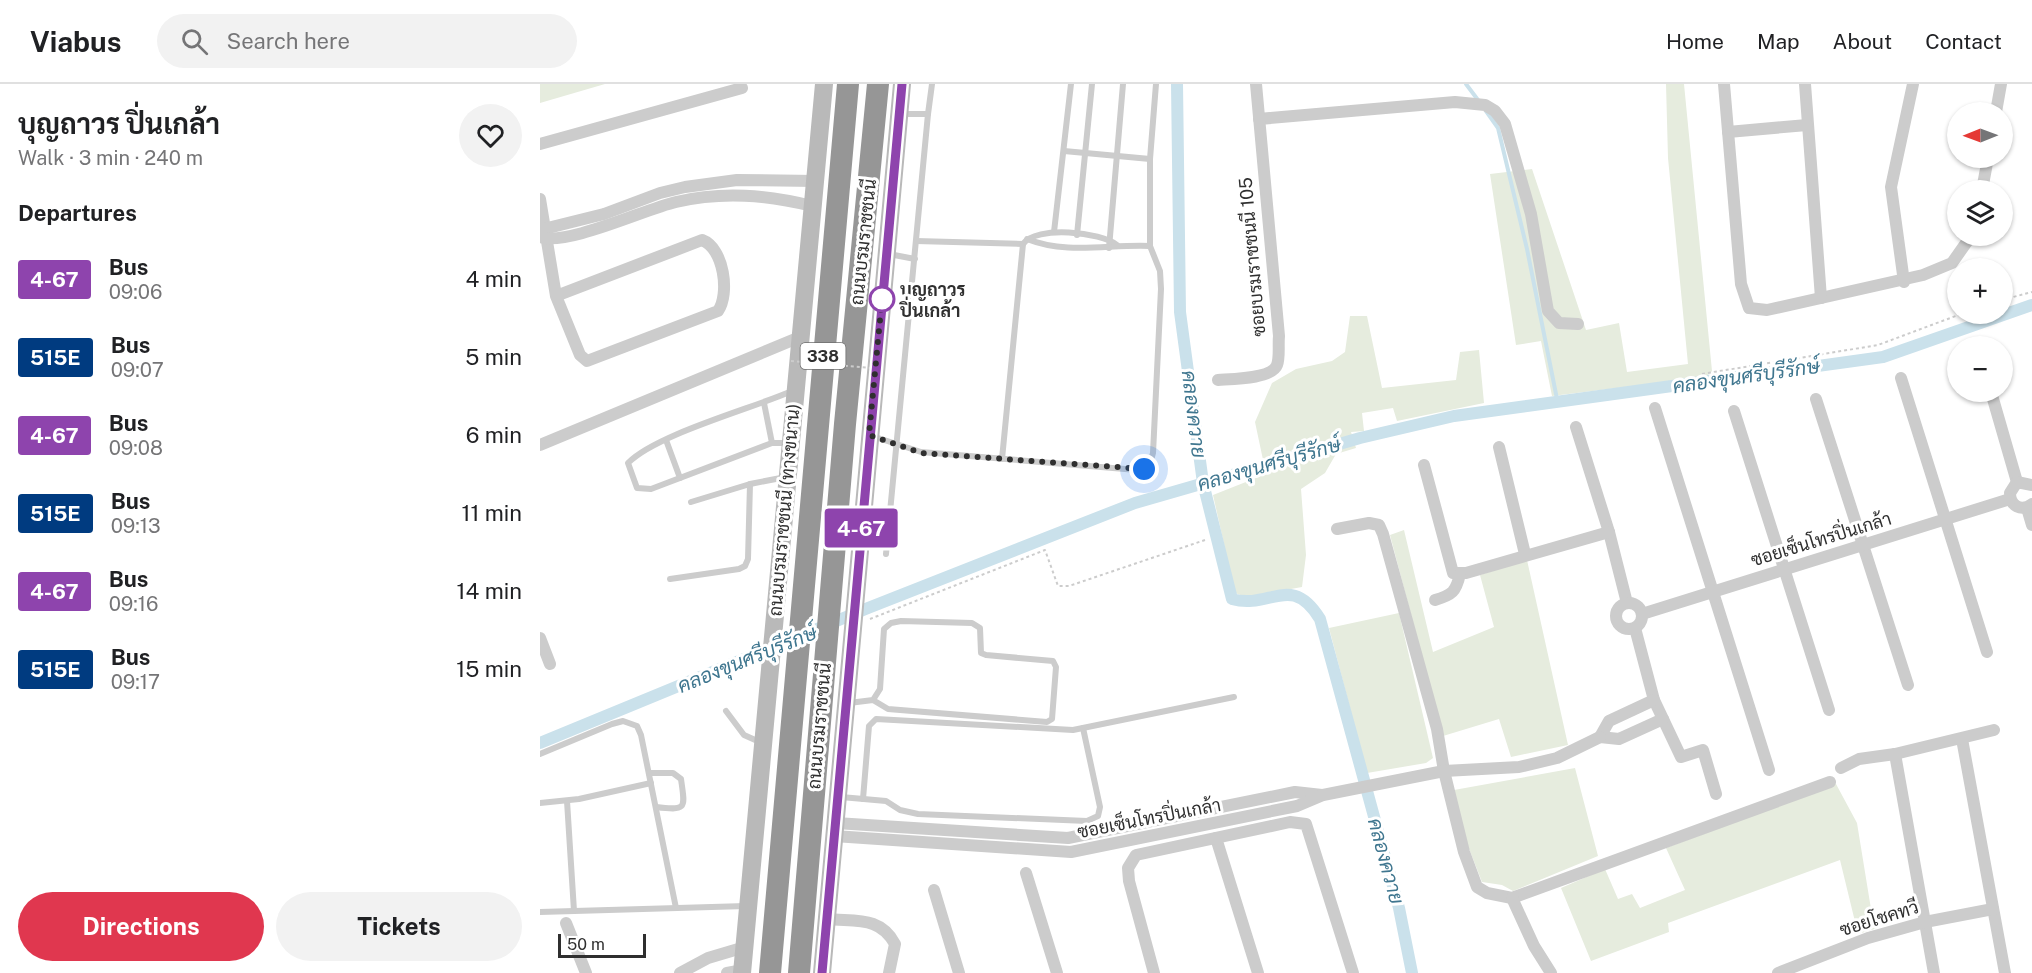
<!DOCTYPE html>
<meta charset="utf-8">
<style>
body{margin:0;font-family:"Public Sans",Sarabun,sans-serif;background:#f2f2f2;color:#202124;height:100vh;display:flex;flex-direction:column;font-size:22px;white-space:nowrap}
*{box-sizing:border-box;margin:0}
p{font-size:20px;color:#757577}
.icon{flex:none;width:33px;height:33px;fill:none;stroke:currentColor;stroke-width:2;stroke-linecap:round;stroke-linejoin:round}
.map{position:relative;flex:1;overflow:hidden}
.sheet{display:flex;flex-direction:column;background:#fff;width:540px}
.sheet>*{flex:none}
.badge{padding:0 12px;border-radius:4px;font-size:21px;line-height:39px}
.needle{width:39px;rotate:269deg}
.fabs{position:absolute;left:1407px;top:18px;display:grid;gap:12px}
.fabs a{display:grid;place-items:center;width:66px;height:66px;border-radius:50%;background:#fff;box-shadow:0 2px 4px #0004;font-size:30px}
.scale{position:absolute;left:18px;bottom:15px;width:88px;box-sizing:border-box;padding-left:6px;border:3px solid #2f2f2f;border-top:0;font-size:16px;line-height:21px;white-space:nowrap;color:#2f2f2f;-webkit-text-stroke:4px #fff;paint-order:stroke}
.you{position:absolute;width:30px;height:30px;margin:-15px;border:4px solid #fff;border-radius:50%;background:#1a73e8;box-shadow:0 0 0 9px #1a73e833}
.map>.badge{position:absolute;translate:-50% -50%;box-shadow:0 0 0 3px #fff}
h2{padding:0 18px;font-size:22px;line-height:54px}
.round{display:grid;place-items:center;flex:none;width:63px;height:63px;border-radius:32px;background:#f2f2f2}
.head{display:flex;align-items:center;justify-content:space-between;height:102px;padding:0 18px}
h1{font-size:28px;font-weight:700;line-height:45px}
.action{display:flex;gap:12px;margin-top:auto;padding:12px 18px}
.action a{flex:1;height:69px;border-radius:36px;background:#e0374f;color:#fff;font-size:24px;font-weight:700;line-height:69px;text-align:center}
.action a+a{background:#f2f2f2;color:#202124}
ul{padding:0;list-style:none}
li{display:flex;align-items:center;gap:18px;height:78px;padding:0 18px}
li div{flex:1}
li b{display:block;font-size:22px}
li em{font-style:normal}
li .badge{min-width:66px;font-weight:700;text-align:center}
header{display:flex;align-items:center;gap:36px;box-sizing:border-box;height:84px;padding:0 30px;background:#fff;border-bottom:2px solid #e0e0e0}
header strong{font-size:28px}
nav{display:flex;gap:33px;margin-inline-start:auto;font-size:21px}
.search{width:420px;height:54px;background:#f2f2f2;display:flex;align-items:center;gap:15px;box-sizing:border-box;padding:0 21px;border-radius:33px;color:#757577;font-size:22px}
main{display:flex;flex:1;min-height:0}
.map>svg:first-child{display:block}
.green{fill:#e6ecde}
.lines{fill:none;stroke-linecap:round;stroke-linejoin:round}
.stream{stroke:#cae1eb;stroke-width:4}
.canal{stroke:#cae1eb;stroke-width:12}
.path{stroke:#ccc;stroke-width:2;stroke-dasharray:3 3;stroke-linecap:butt}
.lane{stroke:#ccc;stroke-width:6}
.street{stroke:#ccc;stroke-width:12}
.secondary{stroke:#b9b9b9;stroke-width:18}
.highway{stroke:#969696;stroke-width:22}
.path-bridge{stroke:#ccc;stroke-width:2;stroke-dasharray:3 3;stroke-linecap:butt}
.line-casing{stroke:#fff;stroke-width:14}
.line{stroke:#8e44ad;stroke-width:9}
.walk{stroke:#2f2f2f;stroke-width:6;stroke-dasharray:0 10.8}
.stop-dot{fill:#fff;stroke:#8e44ad;stroke-width:3}
.labels{text-anchor:middle;dominant-baseline:central;stroke-width:6;stroke-linejoin:round;paint-order:stroke}
.shield{fill:#fff;stroke:#6d6d6d;stroke-width:1.5}
.shield-label{font-size:16px;font-weight:bold;fill:#2f2f2f}
.street-label{font-size:18px;fill:#2f2f2f;stroke:#fff}
.stop-label{font-size:18px;font-weight:bold;fill:#2f2f2f;stroke:#fff;text-anchor:start}
.water-label{font-size:20px;font-style:italic;fill:#3f768f;stroke:#fff}
</style>
<header>
<strong>Viabus</strong>
<div class="search"><svg class="icon" aria-label="search" viewBox="0 0 24 24"><circle cx="10" cy="10" r="6"/><path d="M15 15l6 6"/></svg>Search here</div>
<nav><a>Home</a><a>Map</a><a>About</a><a>Contact</a></nav>
</header>
<main>
<section class="sheet">
<div class="head"><div><h1>บุญถาวร ปิ่นเกล้า</h1><p>Walk · 3 min · 240 m</p></div><a class="round"><svg class="icon" aria-label="heart" viewBox="0 0 24 24"><path d="M12 20l-8-8c-3-5 5-10 8-4 3-6 11-1 8 4z"/></svg></a></div>
<h2>Departures</h2>
<ul>
<li><span class="badge" style="background:#8e44ad;color:#fff">4-67</span><div><b>Bus</b><p>09:06</p></div><em>4 min</em></li>
<li><span class="badge" style="background:#003b80;color:#fff">515E</span><div><b>Bus</b><p>09:07</p></div><em>5 min</em></li>
<li><span class="badge" style="background:#8e44ad;color:#fff">4-67</span><div><b>Bus</b><p>09:08</p></div><em>6 min</em></li>
<li><span class="badge" style="background:#003b80;color:#fff">515E</span><div><b>Bus</b><p>09:13</p></div><em>11 min</em></li>
<li><span class="badge" style="background:#8e44ad;color:#fff">4-67</span><div><b>Bus</b><p>09:16</p></div><em>14 min</em></li>
<li><span class="badge" style="background:#003b80;color:#fff">515E</span><div><b>Bus</b><p>09:17</p></div><em>15 min</em></li>
</ul>
<div class="action"><a>Directions</a><a>Tickets</a></div>
</section>
<div class="map">
<svg width="1492" height="889" viewBox="0 0 1492 889">
<rect width="100%" height="100%" fill="#fff"/>
<g class="green">
<path d="M0,0H65L0,19Z"/>
<path d="M1126,0H1144L1172,287L1166,293L1012,312L1001,257L976,261L950,90L992,85L1046,246L1079,239L1087,288L1148,280L1128,74Z"/>
<path d="M810,232H827L842,304L916,296L920,268L939,266L944,319L857,337L853,324L822,329L824,347L811,348L816,364L796,370L785,389L761,405L766,471L762,503L706,513L695,509L673,411L726,390L715,338L732,299L756,285L792,277L805,268Z"/>
<path d="M864,446L893,568L954,543L940,491L987,476L1028,661L971,673L959,635L903,652L850,451Z"/>
<path d="M859,529L893,674L886,679L827,689L789,544Z"/>
<path d="M1035,684L1058,772L973,807L962,801L942,798L928,762L914,706Z"/>
<path d="M1296,700L1317,739L1331,825L1338,844L1318,850L1300,776L1128,839L1129,848L1051,877L1021,804L1065,785L1078,815L1092,810L1100,824L1145,806L1126,764Z"/>
</g>
<g class="lines">
<g class="stream">
<path d="M926,0L938,16"/>
<path d="M946,27L958,44L987,165L1018,320"/>
</g>
<g class="canal">
<path d="M637,0L640,228L663,399L692,515C730,526 751,488 780,535L859,824L872,889"/>
<path d="M0,659L328,524L595,419L820,354L914,332L1343,273L1492,221"/>
</g>
<g class="path">
<path d="M1462,216L1492,208"/>
<path d="M1162,290L1338,261L1421,230"/>
<path d="M330,535L505,466L518,502H529L665,456"/>
</g>
<g class="lane">
<path d="M388,30L392,0"/>
<path d="M610,75L616,0"/>
<path d="M514,148L531,0"/>
<path d="M537,151L552,0"/>
<path d="M487,155C527,171 569,160 610,162"/>
<path d="M376,157L483,160"/>
<path d="M569,164L583,0"/>
<path d="M349,170L375,175"/>
<path d="M224,319L232,359"/>
<path d="M332,352L381,368L597,386L604,385L610,380L613,369L621,205L620,187L610,162V75L524,67"/>
<path d="M126,356L140,394"/>
<path d="M249,359H232L111,405L97,404L88,379C117,350 211,325 252,307"/>
<path d="M462,375L483,160C496,141 561,148 577,161"/>
<path d="M151,418L210,400L246,393"/>
<path d="M346,470L388,30H360"/>
<path d="M130,495L199,485L205,482L208,475L210,400"/>
<path d="M309,619L333,616L340,605L344,545L351,539L361,537L432,539L440,544L441,569L446,571L513,577L516,583L512,635L507,638L348,625L333,616"/>
<path d="M186,627L204,651L222,659"/>
<path d="M0,670L72,640L83,637L97,642L101,651L136,824"/>
<path d="M109,689H133L141,695C145,724 148,727 116,723"/>
<path d="M301,713L346,717L360,726L378,730L547,737L558,732L560,723L543,644"/>
<path d="M323,715L329,642L336,635L533,646L694,613"/>
<path d="M27,717L34,827"/>
<path d="M0,719L39,715L111,699"/>
<path d="M0,828L206,822"/>
</g>
<g class="street">
<path d="M1184,0L1201,200L1209,224L1227,226L1383,191L1412,179L1431,152"/>
<path d="M1265,0L1281,214"/>
<path d="M1456,28L1461,0"/>
<path d="M719,35L915,18L945,21L955,27L965,40L991,130L1008,227L1019,239L1038,240"/>
<path d="M1188,48L1267,41"/>
<path d="M0,60L202,4"/>
<path d="M1442,106L1448,74"/>
<path d="M0,115L16,212L40,271L47,277L178,227C190,210 184,164 162,156L16,212"/>
<path d="M0,146L64,130L120,109L145,103L197,96L276,97"/>
<path d="M0,153C28,162 105,125 136,118C183,107 227,111 272,122"/>
<path d="M1364,198L1351,103L1373,0"/>
<path d="M1361,294L1447,568"/>
<path d="M678,296C691,295 732,295 737,281C740,273 738,261 739,252L716,0"/>
<path d="M1451,308L1477,398"/>
<path d="M1276,315L1368,601"/>
<path d="M1115,324L1229,686"/>
<path d="M1194,327L1289,626"/>
<path d="M1036,343L1069,448L1087,519"/>
<path d="M0,361L260,253"/>
<path d="M959,363L985,470"/>
<path d="M884,381L913,489H926L1069,448"/>
<path d="M1492,401L1477,398L1470,409C1470,422 1481,428 1492,420"/>
<path d="M1487,424L1492,441"/>
<path d="M797,445L829,439L839,441L843,450L897,645L904,687L924,768L937,803L947,809L972,814L1290,698"/>
<path d="M895,516C912,511 916,508 920,490"/>
<circle cx="1089" cy="532" r="13"/>
<path d="M1102,530L1470,415"/>
<path d="M1095,544L1114,616L1141,673L1163,666L1176,710"/>
<path d="M0,554L10,580"/>
<path d="M1114,616L1069,637L1060,653L1079,655L1123,635"/>
<path d="M1422,655L1465,889"/>
<path d="M1355,670L1394,889"/>
<path d="M1301,684L1319,675L1355,670L1454,646"/>
<path d="M296,739L528,754L755,708L782,711"/>
<path d="M294,752L531,768L757,722L783,711L904,687L979,683L1017,674L1060,653"/>
<path d="M676,754L718,889"/>
<path d="M486,789L517,889"/>
<path d="M394,806L419,889"/>
<path d="M972,814L994,862L1011,889"/>
<path d="M287,835C316,838 340,832 355,860L349,889"/>
<path d="M26,839L46,889"/>
<path d="M140,889L168,874L205,863"/>
<path d="M187,889L203,886"/>
<path d="M614,889L589,797L588,784L596,771L750,738L766,740L813,889"/>
<path d="M1238,889L1328,854L1385,838L1453,825"/>
</g>
<g class="secondary">
<path d="M202,889L284,0"/>
<path d="M282,889L362,0"/>
</g>
<g class="highway">
<path d="M230,889L308,0"/>
<path d="M259,889L305,340L338,0"/>
</g>
<path class="path-bridge" d="M251,277L343,285"/>
</g>
<g class="lines">
<defs>
<path id="line" d="M282,889L362,0"/>
</defs>
<use href="#line" class="line-casing"/>
<use href="#line" class="line"/>
<path class="walk" d="M342,215L329,351L381,369L604,385"/>
</g>
<circle class="stop-dot" cx="342" cy="215" r="12"/>
<g class="labels">
<rect class="shield" x="260.5" y="259" width="45" height="26" rx="4.5"/>
<g class="shield-label">
<text x="283" y="272">338</text>
</g>
<g class="street-label">
<text transform="translate(323 158) rotate(-84)">ถนนบรมราชชนนี</text>
<text transform="translate(712 173) rotate(-95)">ซอยบรมราชชนนี 105</text>
<text transform="translate(244 426) rotate(-85)">ถนนบรมราชชนนี (ทางขนาน)</text>
<text transform="translate(1281 455) rotate(-17)">ซอยเซ็นโทรปิ่นเกล้า</text>
<text transform="translate(279 642) rotate(-85)">ถนนบรมราชชนนี</text>
<text transform="translate(609 734) rotate(-11)">ซอยเซ็นโทรปิ่นเกล้า</text>
<text transform="translate(1339 834) rotate(-17)">ซอยโชคทวี</text>
</g>
<g class="stop-label">
<text x="360" y="205">บุญถาวร<tspan x="360" dy="21">ปิ่นเกล้า</tspan></text>
</g>
<g class="water-label">
<text transform="translate(1206 292) rotate(-8)">คลองขุนศรีบุรีรักษ์</text>
<text transform="translate(654 330) rotate(83)">คลองควาย</text>
<text transform="translate(729 380) rotate(-16)">คลองขุนศรีบุรีรักษ์</text>
<text transform="translate(207 575) rotate(-22)">คลองขุนศรีบุรีรักษ์</text>
<text transform="translate(846 777) rotate(75)">คลองควาย</text>
</g>
</g>
</svg>
<div class="fabs">
<a><svg class="needle" viewBox="-14 -14 28 28"><path d="M0-13l5 13h-10z" fill="#e53935"/><path d="M0 13l5-13h-10z" fill="#757577"/></svg></a>
<a><svg class="icon" aria-label="layers" viewBox="0 0 24 24"><path d="M12 4l9 5-9 5-9-5zM3 14l9 5 9-5"/></svg></a>
<a>+</a>
<a>−</a>
</div>
<div class="scale">50 m</div>
<div class="you" style="left:604px;top:385px"></div>
<b class="badge" style="left:321px;top:444px;background:#8e44ad;color:#fff">4-67</b>
</div>
</main>
